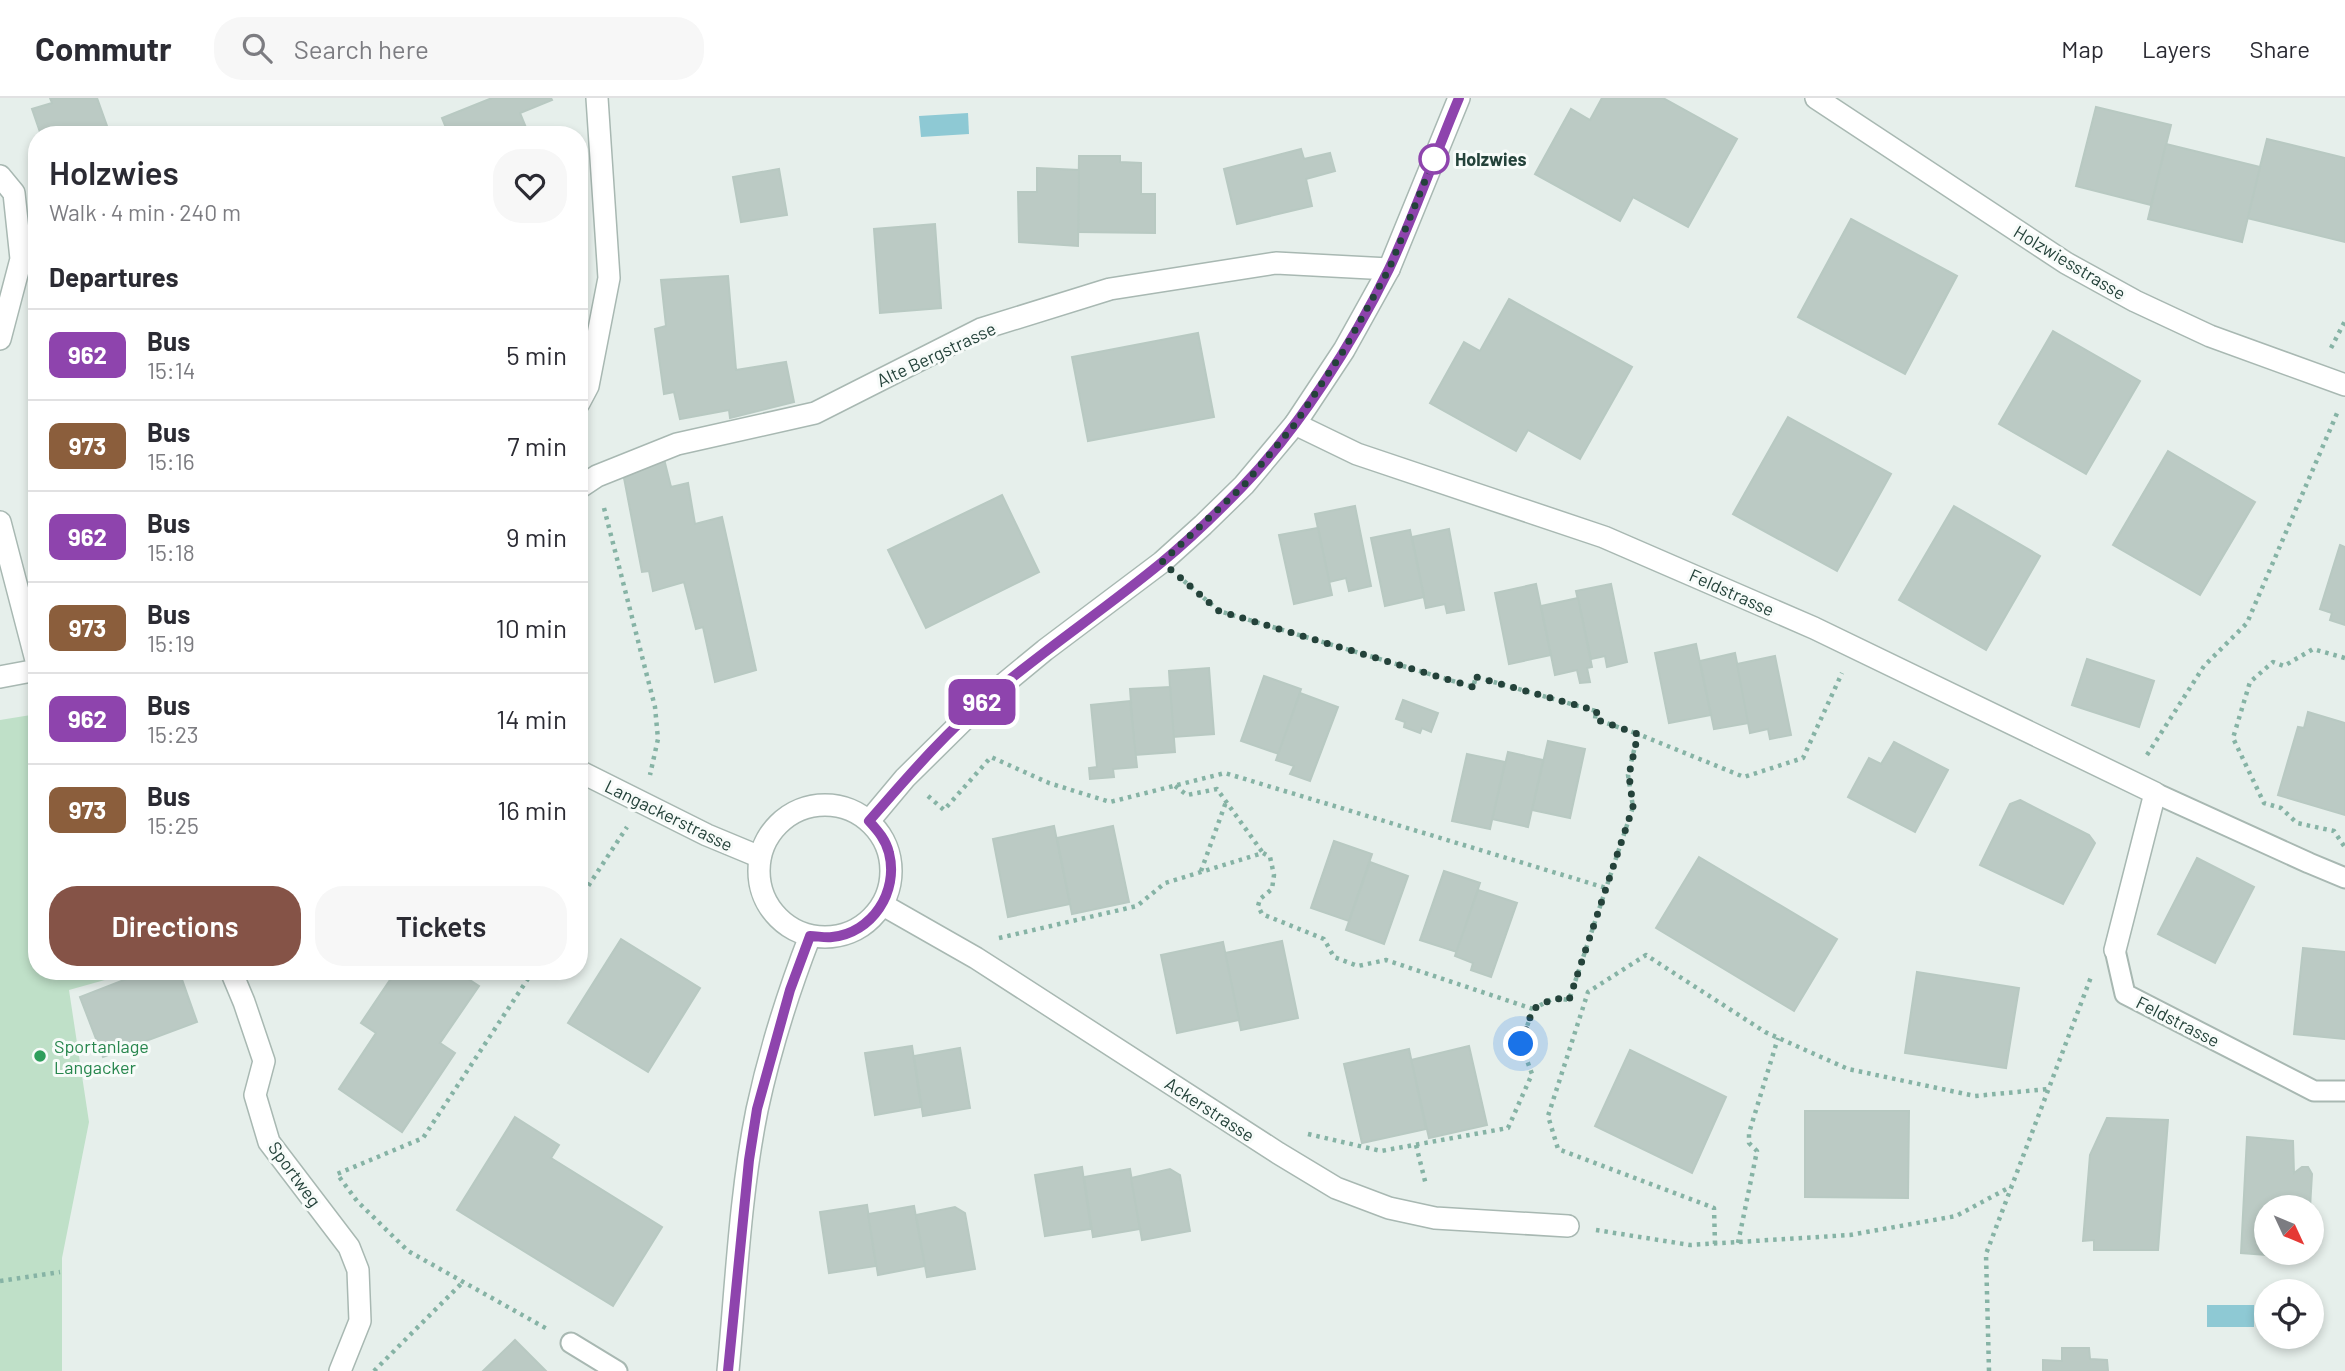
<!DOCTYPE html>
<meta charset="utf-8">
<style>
body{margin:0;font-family:Barlow,sans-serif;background:#f7f7f7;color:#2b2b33;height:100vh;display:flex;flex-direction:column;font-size:26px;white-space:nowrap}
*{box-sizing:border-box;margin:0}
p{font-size:23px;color:#7c7c81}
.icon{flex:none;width:38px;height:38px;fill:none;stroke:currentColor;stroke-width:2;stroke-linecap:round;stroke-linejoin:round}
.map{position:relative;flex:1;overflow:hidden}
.details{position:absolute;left:28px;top:28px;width:560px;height:854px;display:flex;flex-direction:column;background:#fff;border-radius:28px;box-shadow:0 4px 10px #0003}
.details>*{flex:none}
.badge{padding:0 14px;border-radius:10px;font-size:24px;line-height:46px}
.needle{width:46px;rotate:134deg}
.tools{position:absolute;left:2254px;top:1097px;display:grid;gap:14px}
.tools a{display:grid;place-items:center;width:70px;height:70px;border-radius:50%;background:#fff;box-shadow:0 4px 10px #0003;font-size:35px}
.you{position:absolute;width:35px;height:35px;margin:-18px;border:5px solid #fff;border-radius:50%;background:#1a73e8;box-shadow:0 0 0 10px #1a73e833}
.map>.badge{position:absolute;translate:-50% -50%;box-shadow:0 0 0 4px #fff}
h2{padding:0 21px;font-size:26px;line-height:63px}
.round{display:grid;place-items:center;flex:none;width:74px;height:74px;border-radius:28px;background:#f7f7f7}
.headline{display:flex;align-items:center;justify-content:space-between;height:119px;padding:0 21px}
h1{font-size:33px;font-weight:600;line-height:52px}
.cta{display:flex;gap:14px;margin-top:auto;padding:14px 21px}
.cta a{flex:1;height:80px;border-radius:28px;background:#855347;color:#fff;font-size:28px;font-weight:600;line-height:80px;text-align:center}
.cta a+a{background:#f7f7f7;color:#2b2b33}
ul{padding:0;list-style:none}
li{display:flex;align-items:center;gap:21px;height:91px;padding:0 21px;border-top:2px solid #e1e1e2}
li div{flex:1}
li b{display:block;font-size:26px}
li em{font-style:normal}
li .badge{min-width:77px;font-weight:700;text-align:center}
header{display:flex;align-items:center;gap:42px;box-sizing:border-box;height:98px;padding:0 35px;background:#fff;border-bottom:2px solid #e1e1e2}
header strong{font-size:33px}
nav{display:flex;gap:38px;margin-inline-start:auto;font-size:24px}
.search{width:490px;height:63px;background:#f7f7f7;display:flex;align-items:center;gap:18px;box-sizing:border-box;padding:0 24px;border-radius:28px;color:#7c7c81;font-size:26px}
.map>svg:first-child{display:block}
.green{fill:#bfe0c8}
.water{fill:#8ec9d4}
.building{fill:#bbcac4;stroke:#b8c9c2;stroke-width:2}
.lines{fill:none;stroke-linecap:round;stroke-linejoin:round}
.service-casing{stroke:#a8b8b2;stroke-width:23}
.minor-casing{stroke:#a8b8b2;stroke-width:24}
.tertiary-casing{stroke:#a8b8b2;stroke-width:24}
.path{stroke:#86b3a5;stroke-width:4.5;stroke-dasharray:3.5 5;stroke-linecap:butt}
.service{stroke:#fff;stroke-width:19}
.minor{stroke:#fff;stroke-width:21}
.tertiary{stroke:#fff;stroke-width:21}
.line-casing{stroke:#fff;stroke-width:16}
.line{stroke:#8e44ad;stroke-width:10}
.walk{stroke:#24423a;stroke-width:7;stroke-dasharray:0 12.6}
.stop-dot{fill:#fff;stroke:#8e44ad;stroke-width:3.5}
.leisure-dot{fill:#2e9e5b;stroke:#f7fbf9;stroke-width:2.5}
.labels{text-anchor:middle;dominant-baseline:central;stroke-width:6;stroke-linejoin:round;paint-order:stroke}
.stop-label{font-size:18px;font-weight:bold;fill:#24423a;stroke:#f7fbf9;text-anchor:start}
.street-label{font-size:18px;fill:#24423a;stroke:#f7fbf9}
.leisure-label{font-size:18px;fill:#27864d;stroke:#f7fbf9;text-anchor:start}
</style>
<header>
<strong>Commutr</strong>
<div class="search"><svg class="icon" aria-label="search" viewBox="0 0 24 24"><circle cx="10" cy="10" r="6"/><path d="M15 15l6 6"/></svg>Search here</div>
<nav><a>Map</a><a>Layers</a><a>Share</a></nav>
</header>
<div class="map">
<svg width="2345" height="1273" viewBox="0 0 2345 1273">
<rect width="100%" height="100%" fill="#e6efeb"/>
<path class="green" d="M37,616V873H137L69,892L89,1024L62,1160V1273H0V622Z"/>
<g class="water">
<path d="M968,15L969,36L921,39L919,18Z"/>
<rect x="2207" y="1207" width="47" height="22"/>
</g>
<g class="building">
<path d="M50,0H97L107,28L83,37H41L32,11L52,5Z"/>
<path d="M492,0H551L552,2L520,15L529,37H449L442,20Z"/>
<path d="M1602,0H1663L1737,41L1688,129L1633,99L1620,123L1535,76L1571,11L1590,22Z"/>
<path d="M2096,9L2171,27L2151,107L2076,88Z"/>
<path d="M2267,41L2345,60V144L2247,120Z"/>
<path d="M2166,46L2260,69L2242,144L2148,121Z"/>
<path d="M1301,51L1304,61L1330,55L1335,73L1306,81L1312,108L1237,126L1224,71Z"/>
<path d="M1079,58H1120V64L1141,65V96H1155V135L1078,134Z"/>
<path d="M1037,70L1079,72L1078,148L1019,144L1018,94H1037Z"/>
<path d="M779,71L787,117L741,124L733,79Z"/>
<path d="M1851,121L1957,178L1905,276L1798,219Z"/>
<path d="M935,126L941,210L880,215L874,131Z"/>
<path d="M728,178L736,272L786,264L794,304L730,320L729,312L680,321L674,294L664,296L655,231L666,228L661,182Z"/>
<path d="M1509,201L1632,269L1580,361L1528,332L1516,353L1430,305L1464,244L1480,253Z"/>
<path d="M2053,233L2140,283L2086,376L1999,326Z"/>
<path d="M1198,235L1214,319L1088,343L1072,259Z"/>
<path d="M1788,319L1891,376L1837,473L1733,416Z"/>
<path d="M2168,353L2255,404L2200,497L2113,447Z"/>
<path d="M664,361L671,389L688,385L695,426L722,419L756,572L715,584L703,529L696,531L684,484L653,493L649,473L642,474L624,380Z"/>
<path d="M1002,397L1039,474L926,530L888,452Z"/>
<path d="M1355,408L1371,488L1349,493L1346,480L1329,484L1315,416Z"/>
<path d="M1954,408L2040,458L1986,552L1899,502Z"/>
<path d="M1318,430L1332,497L1294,506L1279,437Z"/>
<path d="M1449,431L1464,512L1447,515L1445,506L1426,510L1412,439Z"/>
<path d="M1410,432L1424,499L1385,508L1371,440Z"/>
<path d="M2340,447L2345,449V527L2330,522L2332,515L2320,511Z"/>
<path d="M1536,486L1551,557L1509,566L1495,495Z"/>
<path d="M1611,486L1627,564L1607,569L1605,558L1591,561L1576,493Z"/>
<path d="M1578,500L1592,569L1587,570L1590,584L1580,585L1577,572L1555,577L1541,508Z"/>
<path d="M579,509L586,512L579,525Z"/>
<path d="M1696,546L1711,617L1669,625L1655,555Z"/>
<path d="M1735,555L1749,625L1714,631L1700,563Z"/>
<path d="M1775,558L1791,637L1770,641L1768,631L1750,635L1737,566Z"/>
<path d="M2087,561L2154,583L2139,629L2072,607Z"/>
<path d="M1209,570L1214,636L1173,639L1169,573Z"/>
<path d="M1264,578L1301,591L1279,656L1241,643Z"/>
<path d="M1170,589L1175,654L1135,657L1130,591Z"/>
<path d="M1300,595L1338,609L1310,683L1290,676L1294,668L1276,662Z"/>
<path d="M1403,602L1438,615L1431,634L1422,630L1420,635L1404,629L1405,624L1396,621Z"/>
<path d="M1130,603L1137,669L1113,671L1114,679L1090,681L1089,670L1097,669L1091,607Z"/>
<path d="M2308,614L2345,625V717L2278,697L2298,629L2304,630Z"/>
<path d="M1548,643L1585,651L1570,720L1532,712Z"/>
<path d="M1894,644L1948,672L1915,734L1848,699L1869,660L1881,666Z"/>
<path d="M1508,654L1543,662L1528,729L1492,721Z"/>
<path d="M1467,656L1505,664L1490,731L1452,723Z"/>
<path d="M2020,702L2089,737L2095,745L2063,806L1980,767L2010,706Z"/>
<path d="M1054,728L1070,806L1008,819L993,741Z"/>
<path d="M1113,728L1129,804L1072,816L1057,740Z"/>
<path d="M1334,743L1372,756L1349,823L1311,810Z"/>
<path d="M1699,759L1837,841L1794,913L1656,830Z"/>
<path d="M2197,760L2254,789L2215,865L2158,836Z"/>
<path d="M1370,764L1408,778L1384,846L1346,832Z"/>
<path d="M1444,773L1480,785L1457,854L1420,842Z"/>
<path d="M1478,792L1517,805L1491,879L1471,872L1473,865L1455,858Z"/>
<path d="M621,841L700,890L648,974L568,925Z"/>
<path d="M1282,843L1298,920L1241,932L1225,855Z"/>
<path d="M1223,844L1239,922L1177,935L1161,857Z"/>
<path d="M2303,850L2345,854V941L2294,936Z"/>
<path d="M147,873H179L197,924L103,959L80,899Z"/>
<path d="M396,873H456L479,888L440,945L455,955L402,1034L339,991L376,935L361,925Z"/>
<path d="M1917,874L2019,890L2006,970L1905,955Z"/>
<path d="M912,948L921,1009L875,1017L865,955Z"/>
<path d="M1469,948L1487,1027L1429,1040L1411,962Z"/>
<path d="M960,950L970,1010L923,1018L914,958Z"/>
<path d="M1409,951L1426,1031L1362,1045L1344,966Z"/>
<path d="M1630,952L1726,999L1692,1075L1595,1028Z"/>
<path d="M1805,1013H1909L1908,1100L1805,1099Z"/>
<path d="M515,1019L559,1047L551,1060L662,1129L613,1208L457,1112Z"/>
<path d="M2107,1020L2168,1022L2158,1152H2094V1142L2083,1143L2090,1057Z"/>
<path d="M2247,1039L2293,1043L2294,1075L2302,1069H2308L2312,1076L2310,1110H2266V1155H2306V1160L2241,1155Z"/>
<path d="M1082,1069L1091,1131L1045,1138L1035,1077Z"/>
<path d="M1130,1071L1140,1131L1093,1139L1084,1079Z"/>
<path d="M1170,1071L1180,1077L1190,1133L1142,1142L1131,1080Z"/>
<path d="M867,1107L876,1168L829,1175L820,1114Z"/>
<path d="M914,1108L925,1168L878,1177L868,1116Z"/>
<path d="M955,1109L965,1115L975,1171L927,1179L916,1117Z"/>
<path d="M515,1242L546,1273H483Z"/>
<path d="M2062,1250H2089L2090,1261L2107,1262L2108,1273H2043V1262L2062,1263Z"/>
</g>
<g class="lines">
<defs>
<g id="service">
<path d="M2155,695L2309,765L2345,780"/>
<path d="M2115,852L2125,896L2314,993H2345"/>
<path d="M571,1245L617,1273"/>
</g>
<g id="minor">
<path d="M1816,0L2066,165L2135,203L2210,238L2345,287"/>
<path d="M0,78L14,95L21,161L0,241"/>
<path d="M579,305L588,288L609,180L597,0"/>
<path d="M1295,326L1357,356L1604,439L1814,530L2155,695L2115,852"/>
<path d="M579,390L597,378L677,346L815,315L981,231L1110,191L1276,165L1389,171"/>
<path d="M0,424L37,566"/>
<path d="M0,579L37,572"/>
<path d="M579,673L707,737L760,759"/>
<path d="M883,807L976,860L1278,1055L1336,1090L1389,1110L1435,1120L1568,1128"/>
<path d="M231,873L244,904L264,963L255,997L269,1044L349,1149L358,1172L360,1223L340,1273"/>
</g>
<g id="tertiary">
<circle cx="825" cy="773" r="66"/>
<path d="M869,723L905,680L983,603L1045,552L1162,464L1203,427L1244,387L1295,326L1344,252L1389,171L1459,0"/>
<path d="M728,1273C736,1188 740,1096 757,1012C769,956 789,892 810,838"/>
</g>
</defs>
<use href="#service" class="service-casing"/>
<use href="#minor" class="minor-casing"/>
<use href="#tertiary" class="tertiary-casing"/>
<g class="path">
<path d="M2331,250L2345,223"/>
<path d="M604,410L655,609L658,641L650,677"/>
<path d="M1184,483L1219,513L1473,589L1476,579L1596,613L1595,621L1638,636"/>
<path d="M2147,657L2204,568L2247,525L2338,313"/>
<path d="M1175,688L1187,697L1217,691L1263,755"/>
<path d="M928,698L944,712L991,659L1049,685L1110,704L1225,675L1606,790"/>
<path d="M2344,748L2334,733L2297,725L2281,710L2264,705L2233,640L2250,584L2273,564L2284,568L2313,551L2345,560"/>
<path d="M1201,773L1226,704"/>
<path d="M579,802L627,729"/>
<path d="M999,840L1137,808L1165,785L1263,755L1270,759L1274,777L1272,791L1260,801L1258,808L1262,816L1324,841L1334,859L1358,868L1386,862L1533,911"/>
<path d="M533,873L423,1040L337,1076L357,1103L408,1153L549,1232"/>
<path d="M1308,1036L1381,1053L1508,1030L1532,976L1521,946L1533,911L1554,900L1569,902L1633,709L1628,677L1638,636L1744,679L1803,660L1842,575"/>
<path d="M1416,1047L1426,1087"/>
<path d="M1596,1132L1690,1147L1850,1137L1956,1118L2012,1088"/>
<path d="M1738,1145L1757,1053L1749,1045V1035L1778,940"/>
<path d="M1715,1146L1714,1110L1558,1051L1548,1018L1588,894L1646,857L1765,934L1848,971L1975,998L2048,991"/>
<path d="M0,1183L60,1174"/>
<path d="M374,1273L462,1185"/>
<path d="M1989,1273L1986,1156L2091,879"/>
</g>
<use href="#service" class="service"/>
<use href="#minor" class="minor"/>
<use href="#tertiary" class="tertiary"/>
</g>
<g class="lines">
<defs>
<path id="line" d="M728,1273L749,1062L757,1011L790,892L810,838C817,838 825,840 832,839C872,835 899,794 889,755C886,742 878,733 869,723C906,681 943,637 986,601C1042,553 1104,512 1161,465C1189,442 1216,416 1242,389C1299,330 1353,245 1389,171C1415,116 1435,57 1459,0"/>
</defs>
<use href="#line" class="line-casing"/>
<use href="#line" class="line"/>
<path class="walk" d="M1434,61L1389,171L1344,252L1295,326L1244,387L1162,464L1219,513L1473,589L1476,579L1597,613L1595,621L1638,636L1629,677L1633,709L1569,902L1554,900L1533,911L1521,946"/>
</g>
<circle class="stop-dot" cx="1434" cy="61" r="14"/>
<circle class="leisure-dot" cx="40" cy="958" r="7"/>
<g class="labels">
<g class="stop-label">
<text x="1455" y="61">Holzwies</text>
</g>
<g class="street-label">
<text transform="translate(2070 164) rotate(31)">Holzwiesstrasse</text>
<text transform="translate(936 256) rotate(-25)">Alte Bergstrasse</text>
<text transform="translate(1732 494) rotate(24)">Feldstrasse</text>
<text transform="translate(669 717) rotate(26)">Langackerstrasse</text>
<text transform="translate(2178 923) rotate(27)">Feldstrasse</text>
<text transform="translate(1210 1011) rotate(33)">Ackerstrasse</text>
<text transform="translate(295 1076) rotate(54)">Sportweg</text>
</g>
<g class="leisure-label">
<text x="54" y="948">Sportanlage<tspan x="54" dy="21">Langacker</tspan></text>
</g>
</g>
</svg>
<div class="tools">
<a><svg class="needle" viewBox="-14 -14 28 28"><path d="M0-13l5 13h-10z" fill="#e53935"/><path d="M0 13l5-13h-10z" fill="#7c7c81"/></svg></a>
<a><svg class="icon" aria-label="locate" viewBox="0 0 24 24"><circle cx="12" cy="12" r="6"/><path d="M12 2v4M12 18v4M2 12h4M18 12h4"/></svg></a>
</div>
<div class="you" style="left:1521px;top:946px"></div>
<b class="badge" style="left:982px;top:604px;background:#8e44ad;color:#fff">962</b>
<section class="details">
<div class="headline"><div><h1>Holzwies</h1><p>Walk · 4 min · 240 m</p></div><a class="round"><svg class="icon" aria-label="heart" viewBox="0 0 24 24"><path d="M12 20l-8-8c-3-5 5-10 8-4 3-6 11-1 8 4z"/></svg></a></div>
<h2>Departures</h2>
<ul>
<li><span class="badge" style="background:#8e44ad;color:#fff">962</span><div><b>Bus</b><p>15:14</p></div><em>5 min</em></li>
<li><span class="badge" style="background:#8b5e3c;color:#fff">973</span><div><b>Bus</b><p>15:16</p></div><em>7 min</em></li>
<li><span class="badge" style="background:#8e44ad;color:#fff">962</span><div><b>Bus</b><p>15:18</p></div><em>9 min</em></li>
<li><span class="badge" style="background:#8b5e3c;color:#fff">973</span><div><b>Bus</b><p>15:19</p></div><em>10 min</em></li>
<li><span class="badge" style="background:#8e44ad;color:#fff">962</span><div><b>Bus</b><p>15:23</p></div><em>14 min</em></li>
<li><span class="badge" style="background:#8b5e3c;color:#fff">973</span><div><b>Bus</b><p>15:25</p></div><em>16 min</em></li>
</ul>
<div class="cta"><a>Directions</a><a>Tickets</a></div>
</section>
</div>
